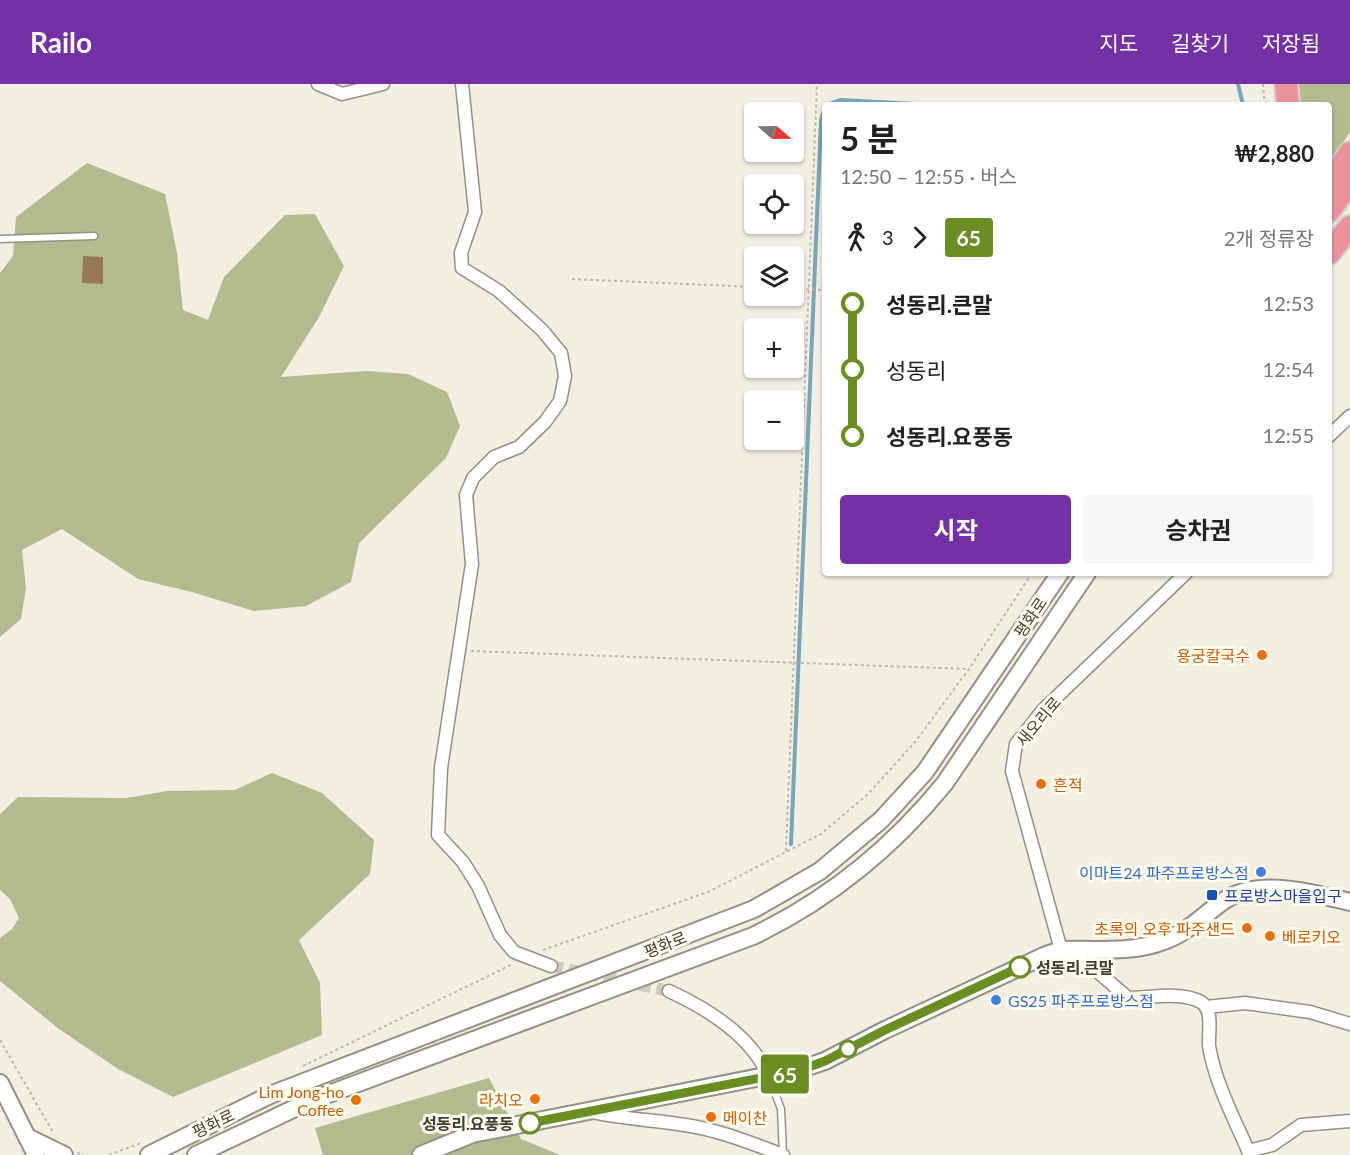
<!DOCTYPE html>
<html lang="ko">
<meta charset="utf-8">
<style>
body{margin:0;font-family:Lato,"Noto Sans KR",sans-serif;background:#f6f6f6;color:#222;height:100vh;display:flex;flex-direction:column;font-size:22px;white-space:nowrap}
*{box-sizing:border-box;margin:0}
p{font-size:20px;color:#767676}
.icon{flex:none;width:33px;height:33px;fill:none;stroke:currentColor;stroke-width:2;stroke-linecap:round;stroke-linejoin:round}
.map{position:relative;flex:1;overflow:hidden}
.sheet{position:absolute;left:822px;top:18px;width:510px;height:474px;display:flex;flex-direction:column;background:#fff;border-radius:6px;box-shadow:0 2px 4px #0004}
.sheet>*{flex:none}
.badge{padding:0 12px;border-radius:4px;font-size:21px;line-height:39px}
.needle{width:39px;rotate:110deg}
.buttons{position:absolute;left:744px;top:18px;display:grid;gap:12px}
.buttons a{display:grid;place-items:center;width:60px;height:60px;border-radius:6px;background:#fff;box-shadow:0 2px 4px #0004;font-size:30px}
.map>.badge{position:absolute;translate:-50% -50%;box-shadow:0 0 0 3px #fff}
.legs{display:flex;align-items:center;gap:9px;height:66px;padding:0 18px;font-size:20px}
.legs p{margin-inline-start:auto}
.head{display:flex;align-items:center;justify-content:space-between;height:102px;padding:0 18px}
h1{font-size:33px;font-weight:700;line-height:45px}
.action{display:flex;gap:12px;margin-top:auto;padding:12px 18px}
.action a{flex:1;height:69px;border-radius:6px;background:#7431a5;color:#fff;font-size:24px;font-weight:700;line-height:69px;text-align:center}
.action a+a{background:#f6f6f6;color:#222}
ul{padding:0 18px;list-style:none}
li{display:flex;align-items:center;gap:21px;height:66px;font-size:22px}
li i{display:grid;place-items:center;width:9px;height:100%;margin:0 8px;background:currentColor}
li i::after{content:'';width:15px;height:15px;margin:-8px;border:4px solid;border-radius:50%;background:#fff}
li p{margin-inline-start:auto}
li:first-child i{background:linear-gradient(#0000 50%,currentColor 0)}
li:last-child i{background:linear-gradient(currentColor 50%,#0000 0)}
header{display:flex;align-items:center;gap:36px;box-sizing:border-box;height:84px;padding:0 30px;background:#7431a5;color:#fff}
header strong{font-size:28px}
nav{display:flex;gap:33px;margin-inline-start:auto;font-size:21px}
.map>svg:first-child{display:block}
.forest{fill:#b2ba90}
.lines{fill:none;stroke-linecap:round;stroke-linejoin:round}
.stream{stroke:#77a5ba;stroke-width:4}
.building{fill:#98765a}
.street-tunnel{stroke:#cecabf;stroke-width:12;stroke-dasharray:12 6;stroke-linecap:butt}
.lane-casing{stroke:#949084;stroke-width:9}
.street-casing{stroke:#949084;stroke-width:15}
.secondary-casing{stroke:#949084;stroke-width:20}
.highway-casing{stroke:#d1d0cf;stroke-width:26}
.path{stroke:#bcb8ae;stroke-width:2;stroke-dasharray:3 3;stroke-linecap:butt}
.lane{stroke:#fff;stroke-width:6}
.street{stroke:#fff;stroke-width:12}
.secondary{stroke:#fff;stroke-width:16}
.highway{stroke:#ea939c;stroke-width:22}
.line-1-casing{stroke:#fff;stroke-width:14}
.line-1{stroke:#6b8e23;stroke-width:9}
.food-dot{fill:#e8710a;stroke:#fefbf0;stroke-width:2}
.shop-dot{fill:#3f7fe0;stroke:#fefbf0;stroke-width:2}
.transit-dot{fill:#1a4fb4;stroke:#fefbf0;stroke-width:2}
.stop-1-dot{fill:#fff;stroke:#6b8e23;stroke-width:3}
.labels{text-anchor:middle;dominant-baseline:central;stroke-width:6;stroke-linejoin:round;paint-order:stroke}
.street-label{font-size:16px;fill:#3e3c37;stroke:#fefbf0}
.food-label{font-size:16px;fill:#c56008;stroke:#fefbf0;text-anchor:end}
.shop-label{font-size:16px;fill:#366cbe;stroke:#fefbf0;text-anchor:end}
.transit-label{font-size:16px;fill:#164399;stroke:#fefbf0;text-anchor:start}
.stop-label{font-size:16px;font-weight:bold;fill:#3e3c37;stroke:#fefbf0;text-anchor:start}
</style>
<header>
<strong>Railo</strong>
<nav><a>지도</a><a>길찾기</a><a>저장됨</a></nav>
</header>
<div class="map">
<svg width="1350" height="1071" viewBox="0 0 1350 1071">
<rect width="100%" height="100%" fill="#f2eee1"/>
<g class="forest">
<path d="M1299,0H1350V48L1329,80V21H1301Z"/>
<path d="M87,79L165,110L177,169L183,226L208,236L224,193L285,131L315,130L344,182L319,233L281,293L367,287L408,290L447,308L460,342L446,374L359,459L351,498L306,522L254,527L192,508L138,495L62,445L22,466L26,504L21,535L0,553V189L13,172L16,133Z"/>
<path d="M272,689L322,709L374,756L370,790L299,856L320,899L322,951L173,1013L118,985L59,945L0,897V854L12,845L19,834L10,815L0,806V730L18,713L127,714L167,707L235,706Z"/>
<path d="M489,994L521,1055L560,1071H323L315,1044Z"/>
</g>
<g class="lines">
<g class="stream">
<path d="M1238,0L1243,21"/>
<path d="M827,21L841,16L935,21"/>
<path d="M791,760L821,36L825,24"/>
</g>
</g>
<path class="building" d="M83,172L103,173V200L82,199Z"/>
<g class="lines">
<path class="street-tunnel" d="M551,882L669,907"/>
<defs>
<g id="lane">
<path d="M0,155L94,152"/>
<path d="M769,993L781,1025L783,1070"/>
</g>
<g id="street">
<path d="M318,0L342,10L383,0"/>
<path d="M462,0L475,128L461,169L462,184L499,207L542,246L561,269L565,292L560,317L545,338L519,363L494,373L473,394L466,411L472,480L441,684L438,751L463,778L478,802L500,851L514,868L551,882"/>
<path d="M1329,352L1350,332"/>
<path d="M1186,489L1043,626L1016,660L1012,687L1061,866L1097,887L1128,914C1149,914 1182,907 1201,918C1214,926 1208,949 1209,962C1215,999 1235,1036 1250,1071"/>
<path d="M669,907C708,925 752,952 769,993"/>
<path d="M1206,923L1245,919L1310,928L1350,940"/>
<path d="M592,1028C623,1035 654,1036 685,1041C719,1046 751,1059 783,1071"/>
<path d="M1248,1067L1272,1061L1301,1041L1350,1037"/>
</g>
<g id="secondary">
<path d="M0,999L36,1071"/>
<path d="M27,1053L64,1071"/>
<path d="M149,1071L270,1011L754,825L820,787L881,736L925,688L1060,489"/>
<path d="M196,1071L310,1017L753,852C828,816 893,763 945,699L1087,489"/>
<path d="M421,1071L472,1050L801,985L825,977L885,946L1046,871L1061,866C1093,865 1131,869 1161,858C1186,850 1201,833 1222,818C1257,793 1311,809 1350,818"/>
</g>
<g id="highway">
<path d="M1286,0L1288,21"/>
<path d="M1329,100L1350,69"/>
<path d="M1329,127L1350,97"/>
<path d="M1329,169L1350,143"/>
</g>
</defs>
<use href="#lane" class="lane-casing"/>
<use href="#street" class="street-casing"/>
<use href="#secondary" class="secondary-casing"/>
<use href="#highway" class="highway-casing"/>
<g class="path">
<path d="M1263,0L1265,21"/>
<path d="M572,195L754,203"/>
<path d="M794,205L825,206"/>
<path d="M471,567L969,585"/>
<path d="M786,767L817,0"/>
<path d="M543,866L708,808L821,750L868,710L915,658L969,585L1032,489"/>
<path d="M0,956L54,1050"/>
<path d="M303,982L513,880"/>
<path d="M77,1069L84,1071"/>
<path d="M109,1071L141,1059"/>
</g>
<use href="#lane" class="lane"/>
<use href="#street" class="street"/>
<use href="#secondary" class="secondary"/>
<use href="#highway" class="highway"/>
</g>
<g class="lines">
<defs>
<path id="line-1" d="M530,1039L801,986L825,977L885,946L1020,883"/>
</defs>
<use href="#line-1" class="line-1-casing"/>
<use href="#line-1" class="line-1"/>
</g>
<g class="food-dot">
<circle cx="1262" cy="571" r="6"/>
<circle cx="1041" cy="700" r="6"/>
<circle cx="1247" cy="844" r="6"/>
<circle cx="1270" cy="852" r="6"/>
<circle cx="535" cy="1015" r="6"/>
<circle cx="356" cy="1016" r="6"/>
<circle cx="711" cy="1033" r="6"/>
</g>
<g class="shop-dot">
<circle cx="1261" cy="788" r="6"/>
<circle cx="996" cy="916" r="6"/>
</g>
<rect class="transit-dot" x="1206" y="805" width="12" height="12" rx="3"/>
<g class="stop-1-dot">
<circle cx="1020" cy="883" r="10"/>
<circle cx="848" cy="965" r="8"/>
<circle cx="530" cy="1039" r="10"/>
</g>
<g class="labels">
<g class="street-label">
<text transform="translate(1030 533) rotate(-56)">평화로</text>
<text transform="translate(1038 637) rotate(-50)">새오리로</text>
<text transform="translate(665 860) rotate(-22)">평화로</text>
<text transform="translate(213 1039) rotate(-26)">평화로</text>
</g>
<g class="food-label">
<text x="1250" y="571">용궁칼국수</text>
<text x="1053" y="700" text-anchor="start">흔적</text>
<text x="1235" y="844">초록의 오후 파주샌드</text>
<text x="1282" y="852" text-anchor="start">베로키오</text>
<text x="344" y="1007">Lim Jong-ho<tspan x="344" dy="18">Coffee</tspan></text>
<text x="523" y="1015">라치오</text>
<text x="723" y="1033" text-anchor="start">메이찬</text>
</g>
<g class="shop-label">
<text x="1249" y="788">이마트24 파주프로방스점</text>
<text x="1008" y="916" text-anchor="start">GS25 파주프로방스점</text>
</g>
<g class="transit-label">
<text x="1224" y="811">프로방스마을입구</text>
</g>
<g class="stop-label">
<text x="1036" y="883">성동리.큰말</text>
<text x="514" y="1039" text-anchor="end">성동리.요풍동</text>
</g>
</g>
</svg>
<div class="buttons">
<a><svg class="needle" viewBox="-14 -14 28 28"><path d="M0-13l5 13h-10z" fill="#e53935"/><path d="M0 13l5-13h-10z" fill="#767676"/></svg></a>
<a><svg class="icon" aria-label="locate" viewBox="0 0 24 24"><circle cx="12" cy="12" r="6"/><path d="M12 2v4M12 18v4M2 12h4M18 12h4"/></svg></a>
<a><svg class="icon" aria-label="layers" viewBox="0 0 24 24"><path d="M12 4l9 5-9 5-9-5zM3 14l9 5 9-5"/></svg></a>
<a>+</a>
<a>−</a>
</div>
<b class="badge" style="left:785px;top:990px;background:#6b8e23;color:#fff">65</b>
<section class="sheet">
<div class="head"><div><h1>5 분</h1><p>12:50 – 12:55 · 버스</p></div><b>₩2,880</b></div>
<div class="legs"><svg class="icon" aria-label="walk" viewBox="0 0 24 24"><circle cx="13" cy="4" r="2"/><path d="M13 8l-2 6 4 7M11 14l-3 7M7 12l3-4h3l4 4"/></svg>3<svg class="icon" aria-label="forward" viewBox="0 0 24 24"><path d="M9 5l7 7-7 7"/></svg><b class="badge" style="background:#6b8e23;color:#fff">65</b><p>2개 정류장</p></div>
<ul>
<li><i style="color:#6b8e23"></i><b>성동리.큰말</b><p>12:53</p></li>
<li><i style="color:#6b8e23"></i><span>성동리</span><p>12:54</p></li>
<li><i style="color:#6b8e23"></i><b>성동리.요풍동</b><p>12:55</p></li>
</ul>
<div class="action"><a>시작</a><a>승차권</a></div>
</section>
</div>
